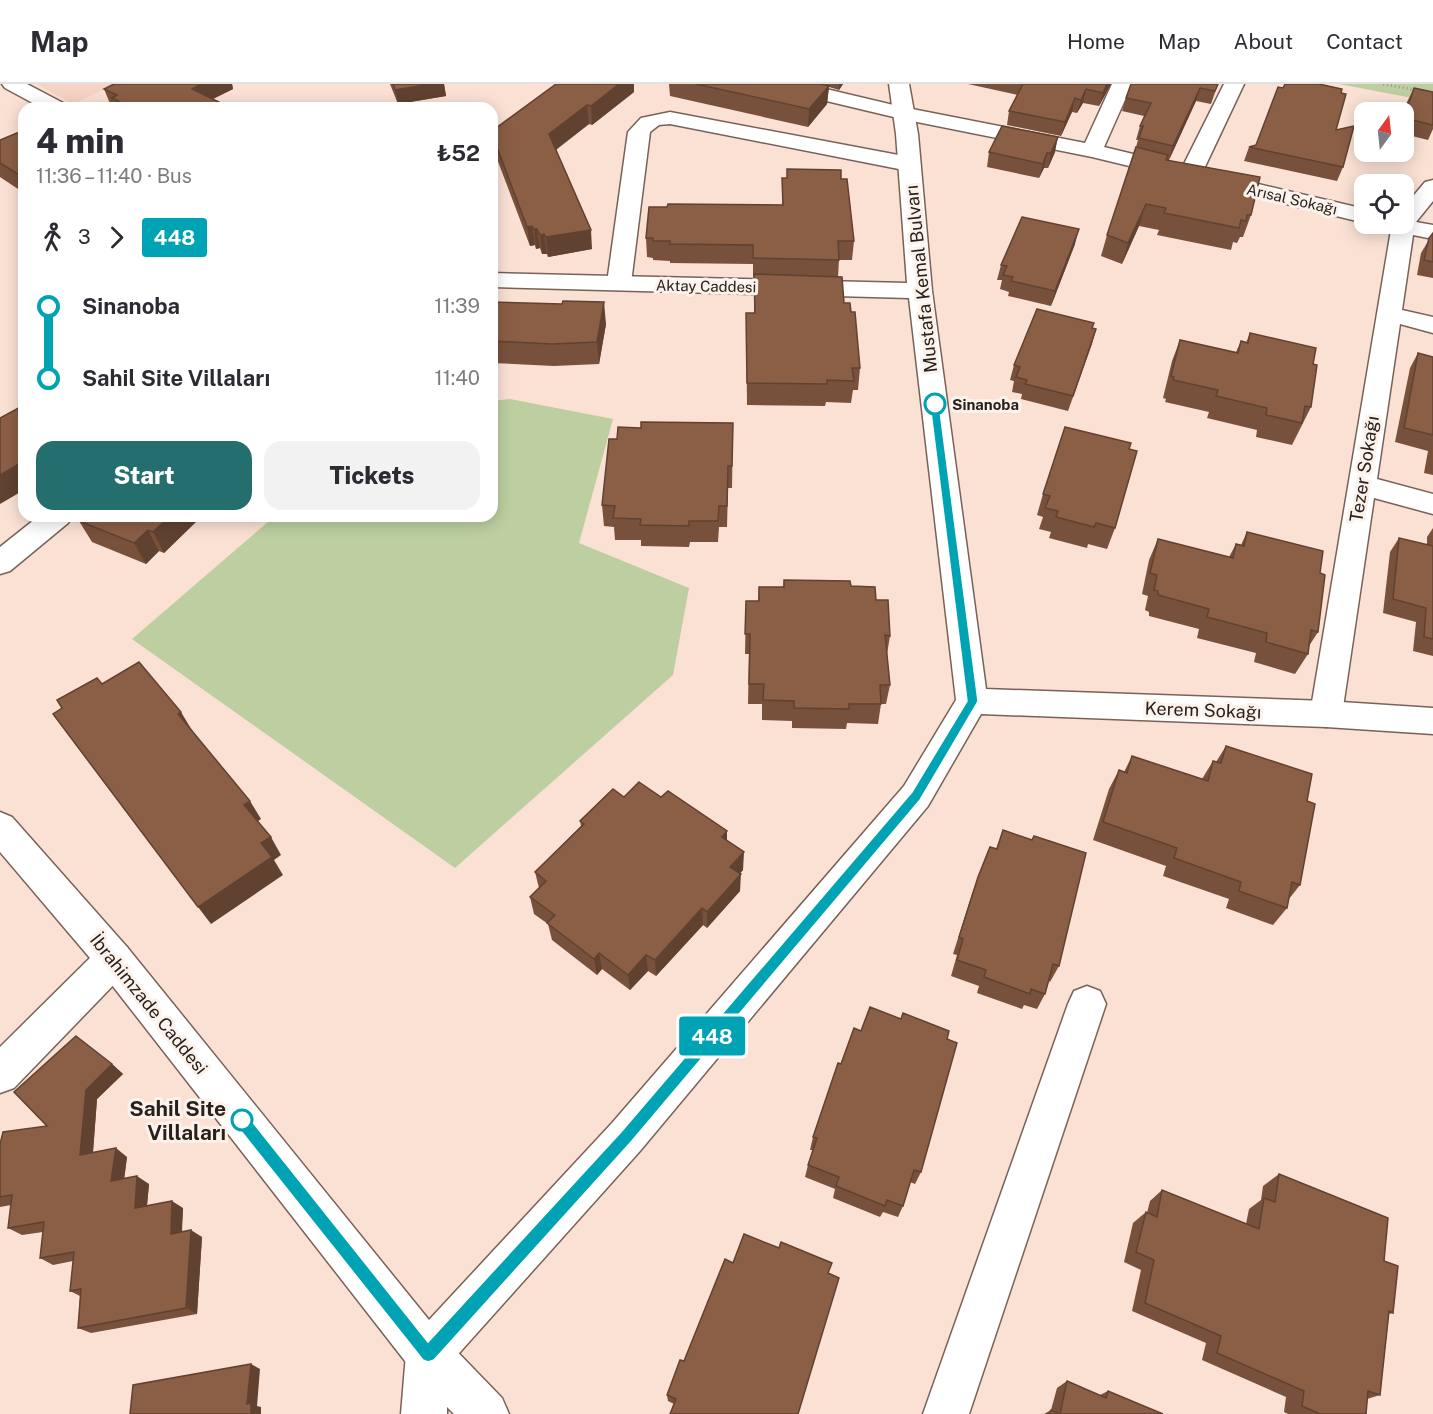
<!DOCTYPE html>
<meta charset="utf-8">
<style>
body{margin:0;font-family:"Public Sans",sans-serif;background:#f2f2f3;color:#2b2b33;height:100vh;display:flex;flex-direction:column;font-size:22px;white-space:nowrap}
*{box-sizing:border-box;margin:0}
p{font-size:20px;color:#7c7c81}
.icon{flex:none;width:33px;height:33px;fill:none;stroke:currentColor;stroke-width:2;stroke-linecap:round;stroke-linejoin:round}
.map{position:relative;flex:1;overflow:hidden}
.panel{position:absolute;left:18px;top:18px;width:480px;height:420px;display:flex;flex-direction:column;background:#fff;border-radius:18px;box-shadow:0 3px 15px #0003}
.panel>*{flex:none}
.badge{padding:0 12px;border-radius:4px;font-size:21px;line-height:39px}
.needle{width:39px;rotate:15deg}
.tools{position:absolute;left:1354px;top:18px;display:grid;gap:12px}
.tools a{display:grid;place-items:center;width:60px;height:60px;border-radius:12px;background:#fff;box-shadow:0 3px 15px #0003;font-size:30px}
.map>.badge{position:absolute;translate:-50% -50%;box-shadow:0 0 0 3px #fff}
.legs{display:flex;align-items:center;gap:9px;height:66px;padding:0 18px;font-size:20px}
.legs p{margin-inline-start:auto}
.overview{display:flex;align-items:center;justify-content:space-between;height:102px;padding:0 18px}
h1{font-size:33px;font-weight:800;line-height:45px}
.cta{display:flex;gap:12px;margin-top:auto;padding:12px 18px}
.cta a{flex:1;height:69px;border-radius:18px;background:#246f6d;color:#fff;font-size:24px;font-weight:800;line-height:69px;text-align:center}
.cta a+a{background:#f2f2f3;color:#2b2b33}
ul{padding:0 18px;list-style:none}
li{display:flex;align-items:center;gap:21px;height:72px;font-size:22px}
li i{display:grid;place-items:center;width:9px;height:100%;margin:0 8px;background:currentColor}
li i::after{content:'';width:15px;height:15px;margin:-8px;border:4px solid;border-radius:50%;background:#fff}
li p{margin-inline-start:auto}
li:first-child i{background:linear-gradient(#0000 50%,currentColor 0)}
li:last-child i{background:linear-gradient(currentColor 50%,#0000 0)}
header{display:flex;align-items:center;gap:36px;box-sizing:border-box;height:84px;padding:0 30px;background:#fff;border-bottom:2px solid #e1e1e2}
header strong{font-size:28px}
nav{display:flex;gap:33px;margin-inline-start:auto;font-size:21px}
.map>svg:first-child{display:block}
.built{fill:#f5d4c4}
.green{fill:#bdcfa1}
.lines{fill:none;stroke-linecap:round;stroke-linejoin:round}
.minor-casing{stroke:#786257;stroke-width:3}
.major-casing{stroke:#786257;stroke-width:3}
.path{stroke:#a6938a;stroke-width:3;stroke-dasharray:1 3;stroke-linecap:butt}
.minor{fill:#fff;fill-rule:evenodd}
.major{fill:#fff;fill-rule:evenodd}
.wall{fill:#78513c}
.shaded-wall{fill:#614231}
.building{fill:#8b5e46;stroke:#614231;stroke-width:1.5}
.line-1{fill:#00a3b4;stroke:#fff;stroke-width:1.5}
.stop-1-dot{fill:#fff;stroke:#00a3b4;stroke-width:3}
.labels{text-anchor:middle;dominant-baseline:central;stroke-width:6;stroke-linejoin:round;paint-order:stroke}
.far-street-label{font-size:15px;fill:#29201b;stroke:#fcf2ec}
.far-stop-label{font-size:15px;font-weight:bold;fill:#29201b;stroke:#fcf2ec;text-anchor:start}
.street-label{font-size:18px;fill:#29201b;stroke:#fcf2ec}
.near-stop-label{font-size:21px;font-weight:bold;fill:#29201b;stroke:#fcf2ec;text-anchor:end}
</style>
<header>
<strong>Map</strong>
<nav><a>Home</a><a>Map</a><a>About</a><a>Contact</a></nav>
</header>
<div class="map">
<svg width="1433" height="1330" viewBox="0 0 1433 1330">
<rect width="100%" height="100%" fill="#fae1d4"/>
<path class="built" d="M36,0H117L73,20Z"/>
<g class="green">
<path d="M1339,0H1433V18Z"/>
<path d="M510,315L613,335L579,459L689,504L673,591L455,784L132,555L275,432H492V317Z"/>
</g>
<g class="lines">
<defs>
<g id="minor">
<path d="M769,0H805L902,23L1085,59L1112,0H1132L1104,63L1183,82L1224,0H1244L1203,87L1365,125V139L1092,73L902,35L772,4Z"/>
<path d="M670,28L909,73L917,75L920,80L917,85L909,87L670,40L659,41L650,48L631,199L628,204L619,206L610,204L607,199L628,48L641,34Z"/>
<path d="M1433,96V117L1416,138L1433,141V155L1413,151L1402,226L1433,233V249L1400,240L1377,395L1433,410V430L1374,414L1342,630L1337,639L1326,643L1315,639L1310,630L1391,146L1385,140H1404V123L1425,98Z"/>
<path d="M39,432H72L68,439L10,487L0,490V463Z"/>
<path d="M114,858L127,863L133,875L127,887L14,1004L0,1009V963L101,863Z"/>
<path d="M1087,902L1100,907L1106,920L969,1330H923L1068,920L1074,907Z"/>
<path d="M428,1248L444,1254L502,1314L509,1330H454L447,1323V1330H401L406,1270L412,1254Z"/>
</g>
<g id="major">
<path d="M2,0H27L65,20L68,24H42L5,4Z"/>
<path d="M889,0H909L918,50L932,207L986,605L1326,617L1433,624V650L1326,643L981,630L928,722L640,1067L444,1286L428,1292L412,1286L101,887L0,768V728L12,733L127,863L429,1236L612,1039L904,702L956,616L909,214L492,203V189L907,199L896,50Z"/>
</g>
</defs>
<use href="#minor" class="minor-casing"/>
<use href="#major" class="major-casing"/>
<path class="path" d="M1383,0L1415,6"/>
<use href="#minor" class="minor"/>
<use href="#major" class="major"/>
</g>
<g class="wall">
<path d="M114,0H232L233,5L213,15L231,24H115L111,22L104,5Z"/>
<path d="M390,0H444L446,12L398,20Z"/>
<path d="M669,0H843L839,6L829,3L827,20L808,43L670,12Z"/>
<path d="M968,0H1111L1099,22L1083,19L1077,29L1072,28L1061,52L1007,41L1009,27L1018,11Z"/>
<path d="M1218,0L1211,20L1196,17L1169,76L1251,131L1243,153H1240L1237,159L1233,158L1231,166L1157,151L1159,146L1139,142L1122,180L1101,172L1107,151L1136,63L1138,56H1136L1140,42L1144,32L1122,27L1126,14Z"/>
<path d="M1283,4L1341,9L1336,46L1343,83L1337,97L1244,77L1249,63L1256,61Z"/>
<path d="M1414,4L1433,8V45L1428,56L1404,50V28L1407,18Z"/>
<path d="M634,8L592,41L589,40L556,66L592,165L548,173L547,170H542L540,164L536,165L535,161L530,162L494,67L492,47Z"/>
<path d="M24,48V109L0,93V56Z"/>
<path d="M989,68H1055L1048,84H1044L1039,94L987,83Z"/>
<path d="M787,85L841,95L854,157L852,176H839L838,193L844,219L851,228L860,284L858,306H853L851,319L826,318L825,322L747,321L746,229H754V193H753V180L670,179V177L653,176V174L647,173L646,154L782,121V94H787Z"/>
<path d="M1433,149V194L1417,191L1421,169Z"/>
<path d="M1075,160L1051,222L1008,212L1009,208L1000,205L1002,196H997L1001,181Z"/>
<path d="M492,218L606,240L599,280L554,282L492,279Z"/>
<path d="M1093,244L1096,245L1068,327L1021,315L1022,310L1012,308L1014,297L1010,296L1014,281Z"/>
<path d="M1250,249L1313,280L1311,323L1292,361L1256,353L1257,346L1207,334L1209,328L1165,318L1166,315L1163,314L1172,277L1180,256L1236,268L1241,257L1246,259Z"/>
<path d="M1418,269L1433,273V391L1424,389L1428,367L1395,358L1410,284Z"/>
<path d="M733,339L732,404H728L727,443H719L718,458H690L689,463L641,462V456H615L614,443L604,442L602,421L617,355L641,344Z"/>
<path d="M1129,365L1115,444L1107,465L1088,460L1087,464L1049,454L1051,448L1039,445L1043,433L1037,431L1043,410Z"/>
<path d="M84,432H202L164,469L159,467L146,480L92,458L79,437Z"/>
<path d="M1433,444V572L1413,567L1416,538L1383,529L1390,468L1399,454L1427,461V453Z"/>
<path d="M1247,448L1320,489L1318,548L1309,562L1308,570L1295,590L1254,578L1256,569L1197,554L1199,545L1149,532V528L1145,526L1148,512L1142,510L1149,476L1158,455L1229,473L1236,460L1241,461Z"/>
<path d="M784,496L851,502L876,516L890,552L887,570L890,601L886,620H881L878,640L847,639L846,645L792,644V637L762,636V620H748L749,570H745L746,517H758L759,503H783Z"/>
<path d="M1226,662L1307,717L1300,801L1289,815L1287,824L1273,841L1226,824L1229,815L1163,792L1166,782L1093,756L1109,705L1119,686L1124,688L1132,672L1202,695L1213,677L1216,678Z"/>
<path d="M624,713H661L727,756L743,786L740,789V807L707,844L703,841L656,892L648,887L630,906L602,885L597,891L552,856L548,840L534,830L530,813L539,804L535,788L581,742L580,737Z"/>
<path d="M1003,746L1059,882L1050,898L1049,897L1045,910L1037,925L1024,921L1022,925L977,909L979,902L951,892L957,871L953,870L972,810L990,763L996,765Z"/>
<path d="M861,947L947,955L921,1088L915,1100L910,1098L903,1122L898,1133L883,1128L880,1133L833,1114L835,1105L805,1093L808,1081L813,1066H810L813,1053L841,980Z"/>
<path d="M112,980L123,990L97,1015L93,1069L127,1073L124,1094L149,1100L147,1122L183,1124L182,1148L202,1153L197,1230L91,1249L78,1244L80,1212L70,1207L73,1177L53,1181L40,1174L43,1148L22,1151L8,1144L11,1121L0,1123V1060L47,1042Z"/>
<path d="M1279,1090L1384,1177L1393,1229L1389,1230L1380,1311L1367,1315L1366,1330H1288L1284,1328L1286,1313L1202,1276L1206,1259L1132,1227L1141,1186L1124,1178L1133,1139L1146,1128L1147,1129L1150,1117L1162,1106L1246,1140L1249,1125L1261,1116L1263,1102Z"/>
<path d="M779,1164L832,1179L674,1320L668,1317L667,1311L733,1179Z"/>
<path d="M1067,1297L1100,1311L1108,1307L1163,1330H1044L1051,1326L1057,1304Z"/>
</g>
<g class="shaded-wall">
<path d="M201,0H232L233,5L198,22L192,5Z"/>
<path d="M431,0H444L446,12L398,20L395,6Z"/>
<path d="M619,0H634V8L592,41L591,22Z"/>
<path d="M839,0H843L839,6Z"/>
<path d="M1107,0H1111L1099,22L1103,9Z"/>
<path d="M829,2L827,20L808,43L809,25Z"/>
<path d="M1200,4L1196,17L1169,76L1173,62Z"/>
<path d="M1086,5L1083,19L1077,29L1081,16Z"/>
<path d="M1075,14L1072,28L1061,52L1065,38Z"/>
<path d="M587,21L589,40L551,69L549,50Z"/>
<path d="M1058,53L1055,68L1048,84L1051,69Z"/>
<path d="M1047,69L1044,84L1039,94L1043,80Z"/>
<path d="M1146,120L1139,142L1122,180L1128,159Z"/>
<path d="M532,142L535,161L530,162L527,143Z"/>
<path d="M534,145H537L540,164L536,165Z"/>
<path d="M1079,145L1075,160L1051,222L1055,207Z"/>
<path d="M591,146L592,165L548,173L546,153Z"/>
<path d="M544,150L547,170H542L540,151Z"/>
<path d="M604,218L606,240L599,280L597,258Z"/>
<path d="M1096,245L1092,260L1068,327L1073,312Z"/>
<path d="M24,377V406L0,420V391Z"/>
<path d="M170,432H202L164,469L153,448Z"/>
<path d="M148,446L159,467L146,480L134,459Z"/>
<path d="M181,628L193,648L178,630Z"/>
<path d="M250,717L261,735L255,739L244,721Z"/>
<path d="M727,747V765L722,753Z"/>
<path d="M271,753L281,771L274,776L283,791L211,840L198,823L261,759Z"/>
<path d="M744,768L743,786L730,800V783Z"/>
<path d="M741,790L740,807L707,844V828Z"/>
<path d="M702,824L703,841L656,892L655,876Z"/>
<path d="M599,869L602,885L597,891L594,875Z"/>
<path d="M646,871L648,887L630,906L628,891Z"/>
<path d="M112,980L123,990L97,1015L92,1080L80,1071L86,1006Z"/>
<path d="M116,1064L127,1073L123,1105L111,1097Z"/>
<path d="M137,1092L149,1100L146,1131L135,1124Z"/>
<path d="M172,1117L183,1124L181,1157L171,1150Z"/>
<path d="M191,1146L202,1153L197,1230L186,1224Z"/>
<path d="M251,1280L260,1285L257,1322L261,1323V1330H251L247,1320Z"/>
</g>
<g class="building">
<path d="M114,0H201L192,5L231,24H131L112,14L117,11L104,5Z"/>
<path d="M393,0H431L395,6Z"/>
<path d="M556,0H619L591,22L587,21L549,50L591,146L546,153L544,150L540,151L537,145H534L532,142L527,143L492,50V47Z"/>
<path d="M696,0H821L829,2L809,25Z"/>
<path d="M1023,0H1107L1103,9L1086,5L1081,16L1075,14L1065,38L1009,27Z"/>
<path d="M1131,0H1218L1215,7L1200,4L1173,62L1139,54L1143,42H1140L1151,19L1126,14Z"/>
<path d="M1285,0H1319L1342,5L1341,9L1346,10L1336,46L1354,42L1343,83L1249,63L1256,61L1278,3L1283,4Z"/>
<path d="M1414,4L1433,8V41L1404,34Z"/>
<path d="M1002,42L1058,53L1051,69H1047L1043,80L989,68Z"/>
<path d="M24,48V94L0,79V56L17,49Z"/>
<path d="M1136,63L1168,71L1166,76L1260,93L1251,131H1247L1246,137L1241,136L1239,144L1164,129L1166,124L1146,120L1128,159L1107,151Z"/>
<path d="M787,85L841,86V95H847L854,157H838L839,176L753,174V161L670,160V157H653V154H646L649,123H667L668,120L783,121L782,94H787Z"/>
<path d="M1022,133L1079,145L1055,207L1011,197L1013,193L1003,191L1007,182L1001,181Z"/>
<path d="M1433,149V178L1424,176L1429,154Z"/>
<path d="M754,190L842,193L844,219H850L851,228H855L860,284H852L854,297L827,296V300L747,299L746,229H755Z"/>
<path d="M563,217L604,218L597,258L552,260L492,257V218L562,220Z"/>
<path d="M1037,225L1094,239L1092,244L1096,245L1073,312L1025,300L1027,296L1016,293L1020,283L1014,281Z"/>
<path d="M1250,249L1316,264L1313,280L1317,281L1311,323L1305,322L1302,339L1266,331L1267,324L1216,312L1218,306L1173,296L1174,293L1171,292L1180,256L1238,269L1241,257L1248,259Z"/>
<path d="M1418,269L1433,273V351L1404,344Z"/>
<path d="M24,321V377L0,391V334Z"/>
<path d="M641,338L733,339L732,382H728L727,422H719L718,437H689V442L640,441L641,435L613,434L615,422L602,421L609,355H617L618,343L641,344Z"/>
<path d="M1065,343L1131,359L1129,365L1137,367L1115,444L1096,439L1094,443L1056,433L1058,427L1045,424L1050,412L1043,410Z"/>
<path d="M84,432H170L153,448L148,446L134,459L79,437Z"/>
<path d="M1247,448L1323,467L1320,489L1325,491L1318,548L1311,546L1308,570L1266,558L1267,549L1207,533L1209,525L1158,511V507L1154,506L1157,491L1150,489L1158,455L1233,474L1236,460L1244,462Z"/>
<path d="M1399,454L1433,462V555L1424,553L1426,524L1393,515Z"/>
<path d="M784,496L850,497L851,502L875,503L876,516H888L890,552L885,551L890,601H880L881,620H849V625L794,624V617L763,616L764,600H749L750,550H745L746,517H759V503H784Z"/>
<path d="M139,578L181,628L178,630L250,717L244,721L271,753L261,759L272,773L198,823L53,630L62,624L57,616L97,594L102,600Z"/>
<path d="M1226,662L1312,690L1307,717L1315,720L1300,801L1292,798L1287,824L1239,807L1241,798L1174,774L1177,764L1103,738L1119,686L1127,689L1132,672L1208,697L1213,677L1221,679Z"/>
<path d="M639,698L661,713L668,707L727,747L722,753L744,768L730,783L741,790L707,828L702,824L655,876L646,871L628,891L599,869L594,875L547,839L555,831L530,813L546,797L535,788L584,740L580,737L613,705L624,713Z"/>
<path d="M1003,746L1032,756L1034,752L1086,769L1059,882L1053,880L1045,910L1031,905L1030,910L984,893L986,886L957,876L963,855L959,853L978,793L990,763L997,765Z"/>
<path d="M870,923L901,935L903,929L949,947L947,955L957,959L921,1088L914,1086L903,1122L887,1116L885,1122L836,1102L839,1093L808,1081L817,1054L813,1053L838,979L841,980L854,944L861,947Z"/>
<path d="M76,952L112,980L86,1006L80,1071L116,1064L111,1097L137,1092L135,1124L172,1117L171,1150L191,1146L186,1224L78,1244L81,1205L70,1207L74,1168L40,1174L44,1138L8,1144L12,1111L0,1113V1060L3,1048L47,1042L14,1008Z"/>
<path d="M1279,1090L1388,1134L1384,1177L1398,1182L1393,1229L1389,1227L1380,1311L1368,1307L1366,1330H1320L1302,1322L1304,1307L1217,1269L1221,1252L1145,1219L1154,1176L1136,1168L1146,1128L1157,1133L1162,1106L1259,1145L1264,1114L1275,1118Z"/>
<path d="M744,1150L779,1164L781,1158L832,1179L828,1189L839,1194L798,1330H670L676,1315L667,1311L680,1276L684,1277L725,1175L733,1179Z"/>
<path d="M251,1280L247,1320L251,1319V1330H130L133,1301Z"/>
<path d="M1067,1297L1106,1314L1108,1307L1163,1330H1050L1051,1326L1060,1330Z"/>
</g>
<path class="line-1" d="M935,317L939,320L978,617L976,621L920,716L631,1058L434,1276L428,1278L423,1276L237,1042L235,1036L237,1031L242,1029L247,1031L428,1258L621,1048L912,708L967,617L930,320Z"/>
<g class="stop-1-dot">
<circle cx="935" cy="320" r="10"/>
<circle cx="242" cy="1036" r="10"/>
</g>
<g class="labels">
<g class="far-street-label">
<text transform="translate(1292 115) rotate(13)">Arısal Sokağı</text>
<text transform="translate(706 202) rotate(1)">Aktay Caddesi</text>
</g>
<g class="far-stop-label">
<text x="952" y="320">Sinanoba</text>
</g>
<g class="street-label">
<text transform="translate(921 195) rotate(-96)">Mustafa Kemal Bulvarı</text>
<text transform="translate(1364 385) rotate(-81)">Tezer Sokağı</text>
<text transform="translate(1203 626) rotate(2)">Kerem Sokağı</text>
<text transform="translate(149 920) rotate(51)">İbrahimzade Caddesi</text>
</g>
<g class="near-stop-label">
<text x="226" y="1024">Sahil Site<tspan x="226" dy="24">Villaları</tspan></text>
</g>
</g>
</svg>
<div class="tools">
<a><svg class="needle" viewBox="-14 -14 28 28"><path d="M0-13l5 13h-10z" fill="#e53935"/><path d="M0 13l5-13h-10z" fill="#7c7c81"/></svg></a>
<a><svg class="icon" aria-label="locate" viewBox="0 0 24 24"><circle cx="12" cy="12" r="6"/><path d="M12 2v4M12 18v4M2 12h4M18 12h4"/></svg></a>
</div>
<b class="badge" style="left:712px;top:952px;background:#00a3b4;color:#fff">448</b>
<section class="panel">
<div class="overview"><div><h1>4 min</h1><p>11:36 – 11:40 · Bus</p></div><b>₺52</b></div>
<div class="legs"><svg class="icon" aria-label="walk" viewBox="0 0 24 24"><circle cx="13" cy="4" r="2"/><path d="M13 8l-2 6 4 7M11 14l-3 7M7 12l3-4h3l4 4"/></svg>3<svg class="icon" aria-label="forward" viewBox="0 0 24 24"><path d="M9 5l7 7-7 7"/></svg><b class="badge" style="background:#00a3b4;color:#fff">448</b></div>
<ul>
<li><i style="color:#00a3b4"></i><b>Sinanoba</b><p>11:39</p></li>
<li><i style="color:#00a3b4"></i><b>Sahil Site Villaları</b><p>11:40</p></li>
</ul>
<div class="cta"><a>Start</a><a>Tickets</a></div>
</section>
</div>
